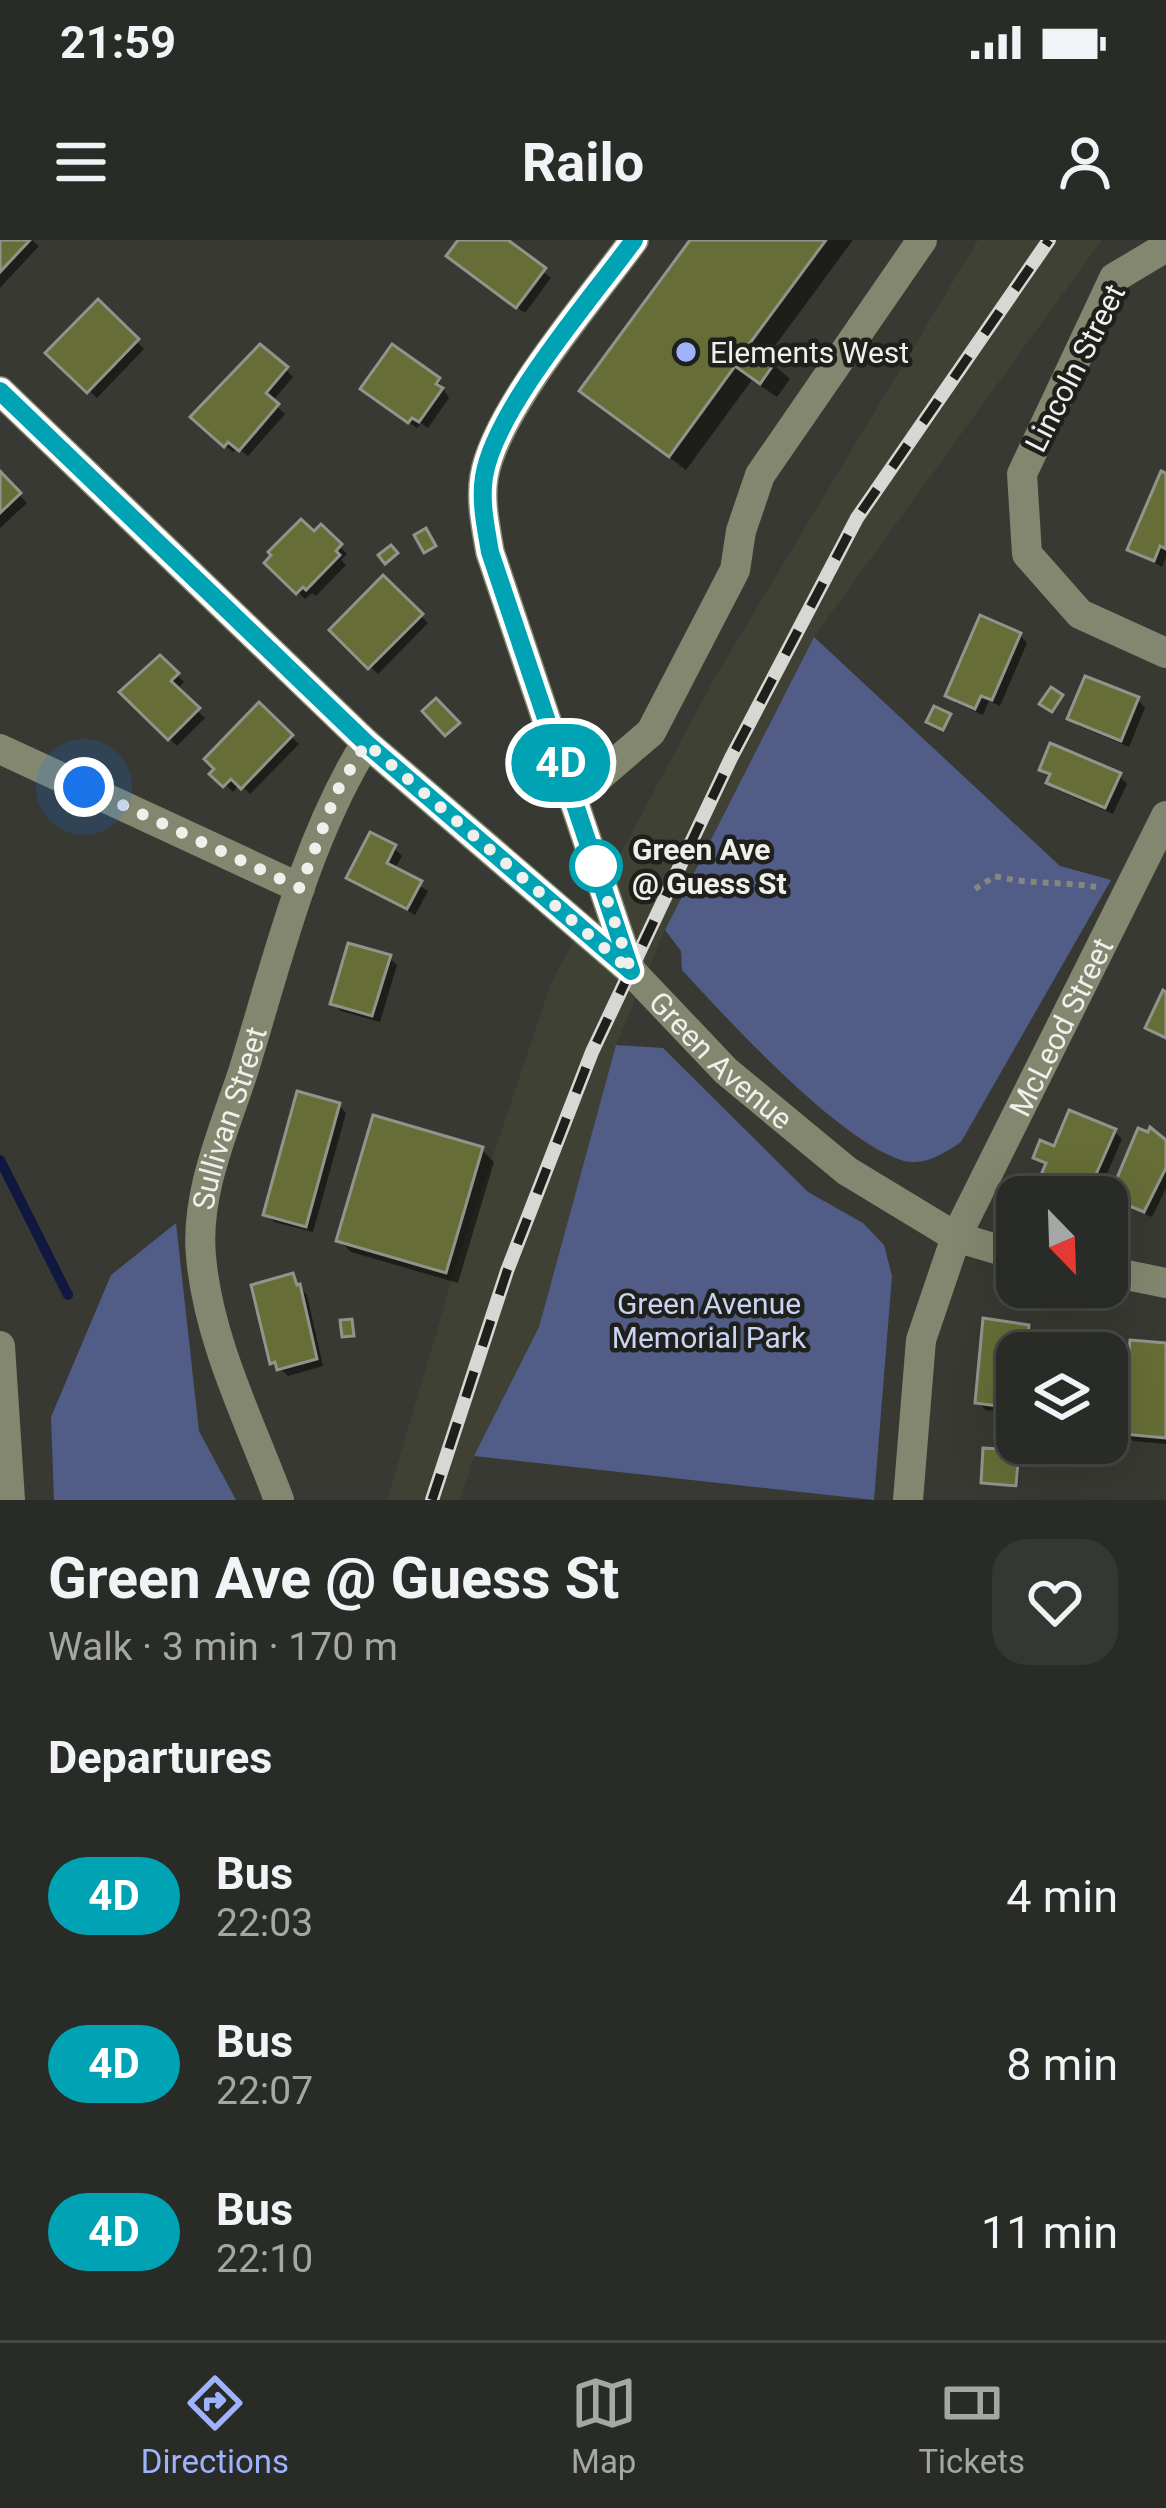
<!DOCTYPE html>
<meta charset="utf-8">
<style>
body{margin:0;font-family:Roboto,sans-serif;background:#353732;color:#f1f3f6;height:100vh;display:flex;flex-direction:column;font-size:45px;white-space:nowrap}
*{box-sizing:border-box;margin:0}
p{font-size:39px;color:#a5a7a7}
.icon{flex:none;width:66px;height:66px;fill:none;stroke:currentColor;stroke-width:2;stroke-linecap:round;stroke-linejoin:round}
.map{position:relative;height:1260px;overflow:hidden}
.details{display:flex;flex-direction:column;background:#292b26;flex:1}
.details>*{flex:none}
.badge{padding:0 24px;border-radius:39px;font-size:42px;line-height:78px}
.needle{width:78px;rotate:157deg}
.buttons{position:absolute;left:996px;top:936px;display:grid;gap:24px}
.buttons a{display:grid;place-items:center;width:132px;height:132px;border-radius:24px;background:#292b26;box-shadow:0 12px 48px #0002,0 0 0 3px #454743;font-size:60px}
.you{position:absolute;width:60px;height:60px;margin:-30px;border:9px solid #fff;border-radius:50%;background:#1a73e8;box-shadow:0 0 0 18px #1a73e833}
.map>.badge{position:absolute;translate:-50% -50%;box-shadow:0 0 0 6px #fff}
h2{padding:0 48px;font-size:45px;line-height:108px}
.round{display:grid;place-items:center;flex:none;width:126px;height:126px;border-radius:36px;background:#353732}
.head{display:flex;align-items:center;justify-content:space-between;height:204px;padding:0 48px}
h1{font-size:57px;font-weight:700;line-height:90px}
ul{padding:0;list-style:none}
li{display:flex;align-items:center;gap:36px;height:168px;padding:0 48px}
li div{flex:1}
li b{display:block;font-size:45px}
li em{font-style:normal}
li .badge{min-width:132px;font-weight:700;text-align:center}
.status{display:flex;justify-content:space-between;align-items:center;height:84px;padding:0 60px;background:#292b26;direction:ltr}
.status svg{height:33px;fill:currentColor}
header{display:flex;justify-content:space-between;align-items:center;height:156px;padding:0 48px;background:#292b26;font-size:54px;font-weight:700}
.tab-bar{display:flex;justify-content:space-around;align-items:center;height:168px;border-top:3px solid #454743;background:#292b26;font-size:33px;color:#a5a7a7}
.tab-bar a{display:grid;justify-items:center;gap:6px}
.tab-bar .selected{color:#9fb3fd}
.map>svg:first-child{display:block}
.built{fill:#3f4134}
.green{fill:#515d87}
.shadow{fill:#0007}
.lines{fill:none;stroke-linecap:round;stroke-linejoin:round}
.stream{stroke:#101740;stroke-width:10}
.building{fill:#666d36;stroke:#92948c;stroke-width:3}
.path{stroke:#848680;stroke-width:6;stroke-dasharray:6 6;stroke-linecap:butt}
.minor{stroke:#83876f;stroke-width:30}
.rail-casing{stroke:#d7d8d3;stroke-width:14}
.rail{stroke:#1f201c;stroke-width:9;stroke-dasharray:27;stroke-linecap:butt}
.line-casing{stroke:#fff;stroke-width:27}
.line{stroke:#00a3b4;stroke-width:18}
.walk{stroke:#eff0eb;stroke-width:12;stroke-dasharray:0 21.6}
.poi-dot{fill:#9fb3fd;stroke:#1f201c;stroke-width:4.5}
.stop-dot{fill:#fff;stroke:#00a3b4;stroke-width:6}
.labels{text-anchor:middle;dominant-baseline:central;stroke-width:9;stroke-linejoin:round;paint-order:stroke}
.poi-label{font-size:30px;fill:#eff0eb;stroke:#1f201c;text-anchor:start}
.street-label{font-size:30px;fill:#eff0eb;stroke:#1f201c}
.stop-label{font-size:30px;font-weight:bold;fill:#eff0eb;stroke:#1f201c;text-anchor:start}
.park-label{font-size:30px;fill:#cad4f2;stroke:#1f201c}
</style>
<div class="status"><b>21:59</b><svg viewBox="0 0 49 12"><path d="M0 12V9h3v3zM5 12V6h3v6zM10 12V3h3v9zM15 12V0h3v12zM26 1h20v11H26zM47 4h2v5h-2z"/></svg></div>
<header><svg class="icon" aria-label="menu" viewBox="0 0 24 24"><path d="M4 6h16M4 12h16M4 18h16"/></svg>Railo<svg class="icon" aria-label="person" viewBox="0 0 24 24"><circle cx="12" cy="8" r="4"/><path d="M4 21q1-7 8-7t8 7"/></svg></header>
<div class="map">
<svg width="1166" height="1260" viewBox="0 0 1166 1260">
<rect width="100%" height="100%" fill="#373932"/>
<path class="built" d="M978,0H1102L814,397L665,690L616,805L539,1087L474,1216L460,1260H387L457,1022L551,743L713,441Z"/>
<g class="green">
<path d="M814,397L1060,626L1111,640L961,902C943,914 924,927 901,920C837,899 729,781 682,730L681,711L665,690Z"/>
<path d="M616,805L663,808L808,952L863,983L884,1005L892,1036L874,1260L474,1216L539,1087Z"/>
<path d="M176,983L199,1191L236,1260H54L51,1177L111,1035Z"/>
</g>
<g class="shadow">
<path d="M0,0H32L39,6L0,48Z"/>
<path d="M462,0H503L551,38L525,73L458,24Z"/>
<path d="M694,0H853L766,118L790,139L777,157L752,140L686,230L582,151Z"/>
<path d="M98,63L144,109L97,158L50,113Z"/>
<path d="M286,130L293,137L272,162L285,174L248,216L238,208L233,212L202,185Z"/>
<path d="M438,140L449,158L428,188L421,183L417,188L372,156Z"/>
<path d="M0,235L27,263L0,288Z"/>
<path d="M1166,236V317L1162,327L1131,309Z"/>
<path d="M321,288L347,314L341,320L346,325L316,356L312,353L305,359L268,323Z"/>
<path d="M383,339L428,383L378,434L333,390Z"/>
<path d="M1020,395L1027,403L1000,466L989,461L983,475L956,463L948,456Z"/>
<path d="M160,419L184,442L176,450L205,478L177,506L123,452Z"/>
<path d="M1138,460L1145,468L1129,507L1079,486L1071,478Z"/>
<path d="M259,466L299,504L250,554L240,544L233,552L214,534Z"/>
<path d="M1042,529L1119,536L1127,544L1113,574L1057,550Z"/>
<path d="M394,608L402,616L394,630L428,651L415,675L350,637Z"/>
<path d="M389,718L397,725L380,782L341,771L333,763Z"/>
<path d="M339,865L346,873L313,992L274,982L266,974Z"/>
<path d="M1114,891L1122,899L1097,957H1059L1042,942L1048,926L1037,917Z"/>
<path d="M1166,902V948L1152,977L1124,966L1116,958L1120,947Z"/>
<path d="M482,910L494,922L458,1043L351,1012L339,1000Z"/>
<path d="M292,1037L307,1055L323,1126L288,1136L273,1122Z"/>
<path d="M1028,1088L1035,1096L1034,1113H1017V1173L986,1170L978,1162Z"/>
<path d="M1107,1101L1115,1109L1110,1162L1107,1161V1113H1052Z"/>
<path d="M1166,1106V1204L1133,1201L1125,1193Z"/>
<path d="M1017,1213L1020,1216L1018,1248L984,1242Z"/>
</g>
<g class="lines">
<path class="stream" d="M0,920L68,1055"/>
</g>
<g class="building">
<path d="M0,0H30L0,32Z"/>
<path d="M458,0H508L546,28L516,68L446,16Z"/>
<path d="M690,0H826L750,103L776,121L760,144L735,126L669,217L579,151Z"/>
<path d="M98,59L139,99L87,153L45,113Z"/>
<path d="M260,104L288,127L266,153L279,164L239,211L228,202L224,207L190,177Z"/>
<path d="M392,104L440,138L436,144L443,148L419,182L412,178L408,183L360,149Z"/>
<path d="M0,231L21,253L0,273Z"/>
<path d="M1161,231L1166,233V309L1160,306L1154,321L1127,310Z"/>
<path d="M301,279L314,291L321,284L342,304L336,311L340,315L306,350L303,347L296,354L264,323L271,315L268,312Z"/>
<path d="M426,288L436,306L424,313L414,295Z"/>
<path d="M391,305L398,313L385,324L378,315Z"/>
<path d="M383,335L423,374L368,429L329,390Z"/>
<path d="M980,375L1021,393L992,460L981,456L975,469L945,456Z"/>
<path d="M160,415L179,433L171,441L200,468L168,500L119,452Z"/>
<path d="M1085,436L1139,457L1121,501L1067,479Z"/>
<path d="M1051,447L1063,455L1052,472L1039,464Z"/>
<path d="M436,458L460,483L445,496L422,471Z"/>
<path d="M259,462L293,495L241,549L231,539L223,547L209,534L214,529L204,519Z"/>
<path d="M934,466L951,474L943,490L926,482Z"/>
<path d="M1050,503L1121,533L1105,568L1046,543L1050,534L1039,530Z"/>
<path d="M370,592L396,605L387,623L422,641L407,669L346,638Z"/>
<path d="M348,703L391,715L372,776L330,764Z"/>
<path d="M1163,750L1166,752V798L1145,788Z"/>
<path d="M297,851L340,863L306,987L263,975Z"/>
<path d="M1069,870L1116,889L1086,957L1052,954L1054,949L1038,942L1046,923L1033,918L1040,900L1054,906Z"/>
<path d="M373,875L483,907L446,1033L336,1001Z"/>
<path d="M1150,887L1166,900V928L1144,972L1112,959L1118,946L1114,945L1138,888L1148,892Z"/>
<path d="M293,1033L297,1045L300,1044L317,1119L277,1130L275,1122L270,1124L251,1045Z"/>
<path d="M983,1078L1029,1085L1026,1113H1017V1167L1003,1166L1004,1171L998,1170V1166L975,1163Z"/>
<path d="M352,1079L354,1096L342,1097L340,1080Z"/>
<path d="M1072,1095L1108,1098L1107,1113H1049L1050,1103L1072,1105Z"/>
<path d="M1130,1100L1166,1103V1198L1122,1194Z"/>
<path d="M983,1208L1019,1210L1016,1246L981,1243Z"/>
</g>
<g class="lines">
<path class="path" d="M975,649L995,636C1029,645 1062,641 1096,647"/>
<g class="minor">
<path id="s1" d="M634,0C592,58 495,170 484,237C480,262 486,288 490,312L631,731L726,831L847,931L956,997L1017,1015"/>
<path d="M1166,7L1114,38L1022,234L1027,314L1080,374L1166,413"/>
<path d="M0,151L366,503L631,731"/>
<path d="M0,509L300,648"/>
<path d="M573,559L651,492L735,330L741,291L760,235L922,0"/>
<path d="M1107,1031L1166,1043"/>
<path d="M0,1106L10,1260"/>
<path id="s2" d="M279,1260C250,1182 208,1100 201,1016C195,953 225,888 244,829C278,719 305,602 366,503"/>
<path id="s3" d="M908,1260L921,1100L956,997L1166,576"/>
</g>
<defs>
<path id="rail" d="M432,1260L507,1031L592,812L731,518L857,278L1049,0"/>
</defs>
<use href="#rail" class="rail-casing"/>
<use href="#rail" class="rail"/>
</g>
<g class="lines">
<defs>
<path id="line" d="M0,151L366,503L631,731L490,312C486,288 480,262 484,237C494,170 592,58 634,0"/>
</defs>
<use href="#line" class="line-casing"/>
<use href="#line" class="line"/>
<path class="walk" d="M84,547L300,648L337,551L366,503L631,731L594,620L596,626"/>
</g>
<circle class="poi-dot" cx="686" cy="112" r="12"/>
<circle class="stop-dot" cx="596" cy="626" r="24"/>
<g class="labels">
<g class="poi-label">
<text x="710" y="112">Elements West</text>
</g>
<g class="street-label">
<text transform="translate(1075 128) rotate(-63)">Lincoln Street</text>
<text stroke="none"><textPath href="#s3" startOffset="504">McLeod Street</textPath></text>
<text stroke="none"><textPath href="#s1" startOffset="927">Green Avenue</textPath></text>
<text stroke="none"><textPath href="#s2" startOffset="399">Sullivan Street</textPath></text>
</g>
<g class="stop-label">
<text x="632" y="609">Green Ave<tspan x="632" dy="34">@ Guess St</tspan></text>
</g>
<g class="park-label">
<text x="709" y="1063">Green Avenue<tspan x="709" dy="34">Memorial Park</tspan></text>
</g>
</g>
</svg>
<div class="buttons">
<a><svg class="needle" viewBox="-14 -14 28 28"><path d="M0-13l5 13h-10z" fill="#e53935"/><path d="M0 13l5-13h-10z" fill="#a5a7a7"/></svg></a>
<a><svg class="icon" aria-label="layers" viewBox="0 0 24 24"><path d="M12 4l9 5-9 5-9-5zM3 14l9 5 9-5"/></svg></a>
</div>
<div class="you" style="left:84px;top:547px"></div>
<b class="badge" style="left:561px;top:523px;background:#00a3b4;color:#fff">4D</b>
</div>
<section class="details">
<div class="head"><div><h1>Green Ave @ Guess St</h1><p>Walk · 3 min · 170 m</p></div><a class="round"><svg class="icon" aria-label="heart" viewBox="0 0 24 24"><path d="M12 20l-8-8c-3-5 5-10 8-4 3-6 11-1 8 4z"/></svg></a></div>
<h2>Departures</h2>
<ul>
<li><span class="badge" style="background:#00a3b4;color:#fff">4D</span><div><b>Bus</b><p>22:03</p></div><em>4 min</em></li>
<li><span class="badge" style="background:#00a3b4;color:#fff">4D</span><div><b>Bus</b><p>22:07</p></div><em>8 min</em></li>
<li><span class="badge" style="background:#00a3b4;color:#fff">4D</span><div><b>Bus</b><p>22:10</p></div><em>11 min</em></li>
</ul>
</section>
<nav class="tab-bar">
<a class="selected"><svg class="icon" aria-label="directions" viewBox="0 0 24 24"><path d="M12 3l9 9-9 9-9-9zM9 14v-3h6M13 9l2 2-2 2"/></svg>Directions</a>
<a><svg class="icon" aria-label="map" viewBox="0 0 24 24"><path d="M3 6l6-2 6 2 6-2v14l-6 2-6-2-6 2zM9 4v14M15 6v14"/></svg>Map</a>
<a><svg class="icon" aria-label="tickets" viewBox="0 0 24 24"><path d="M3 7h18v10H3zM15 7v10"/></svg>Tickets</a>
</nav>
